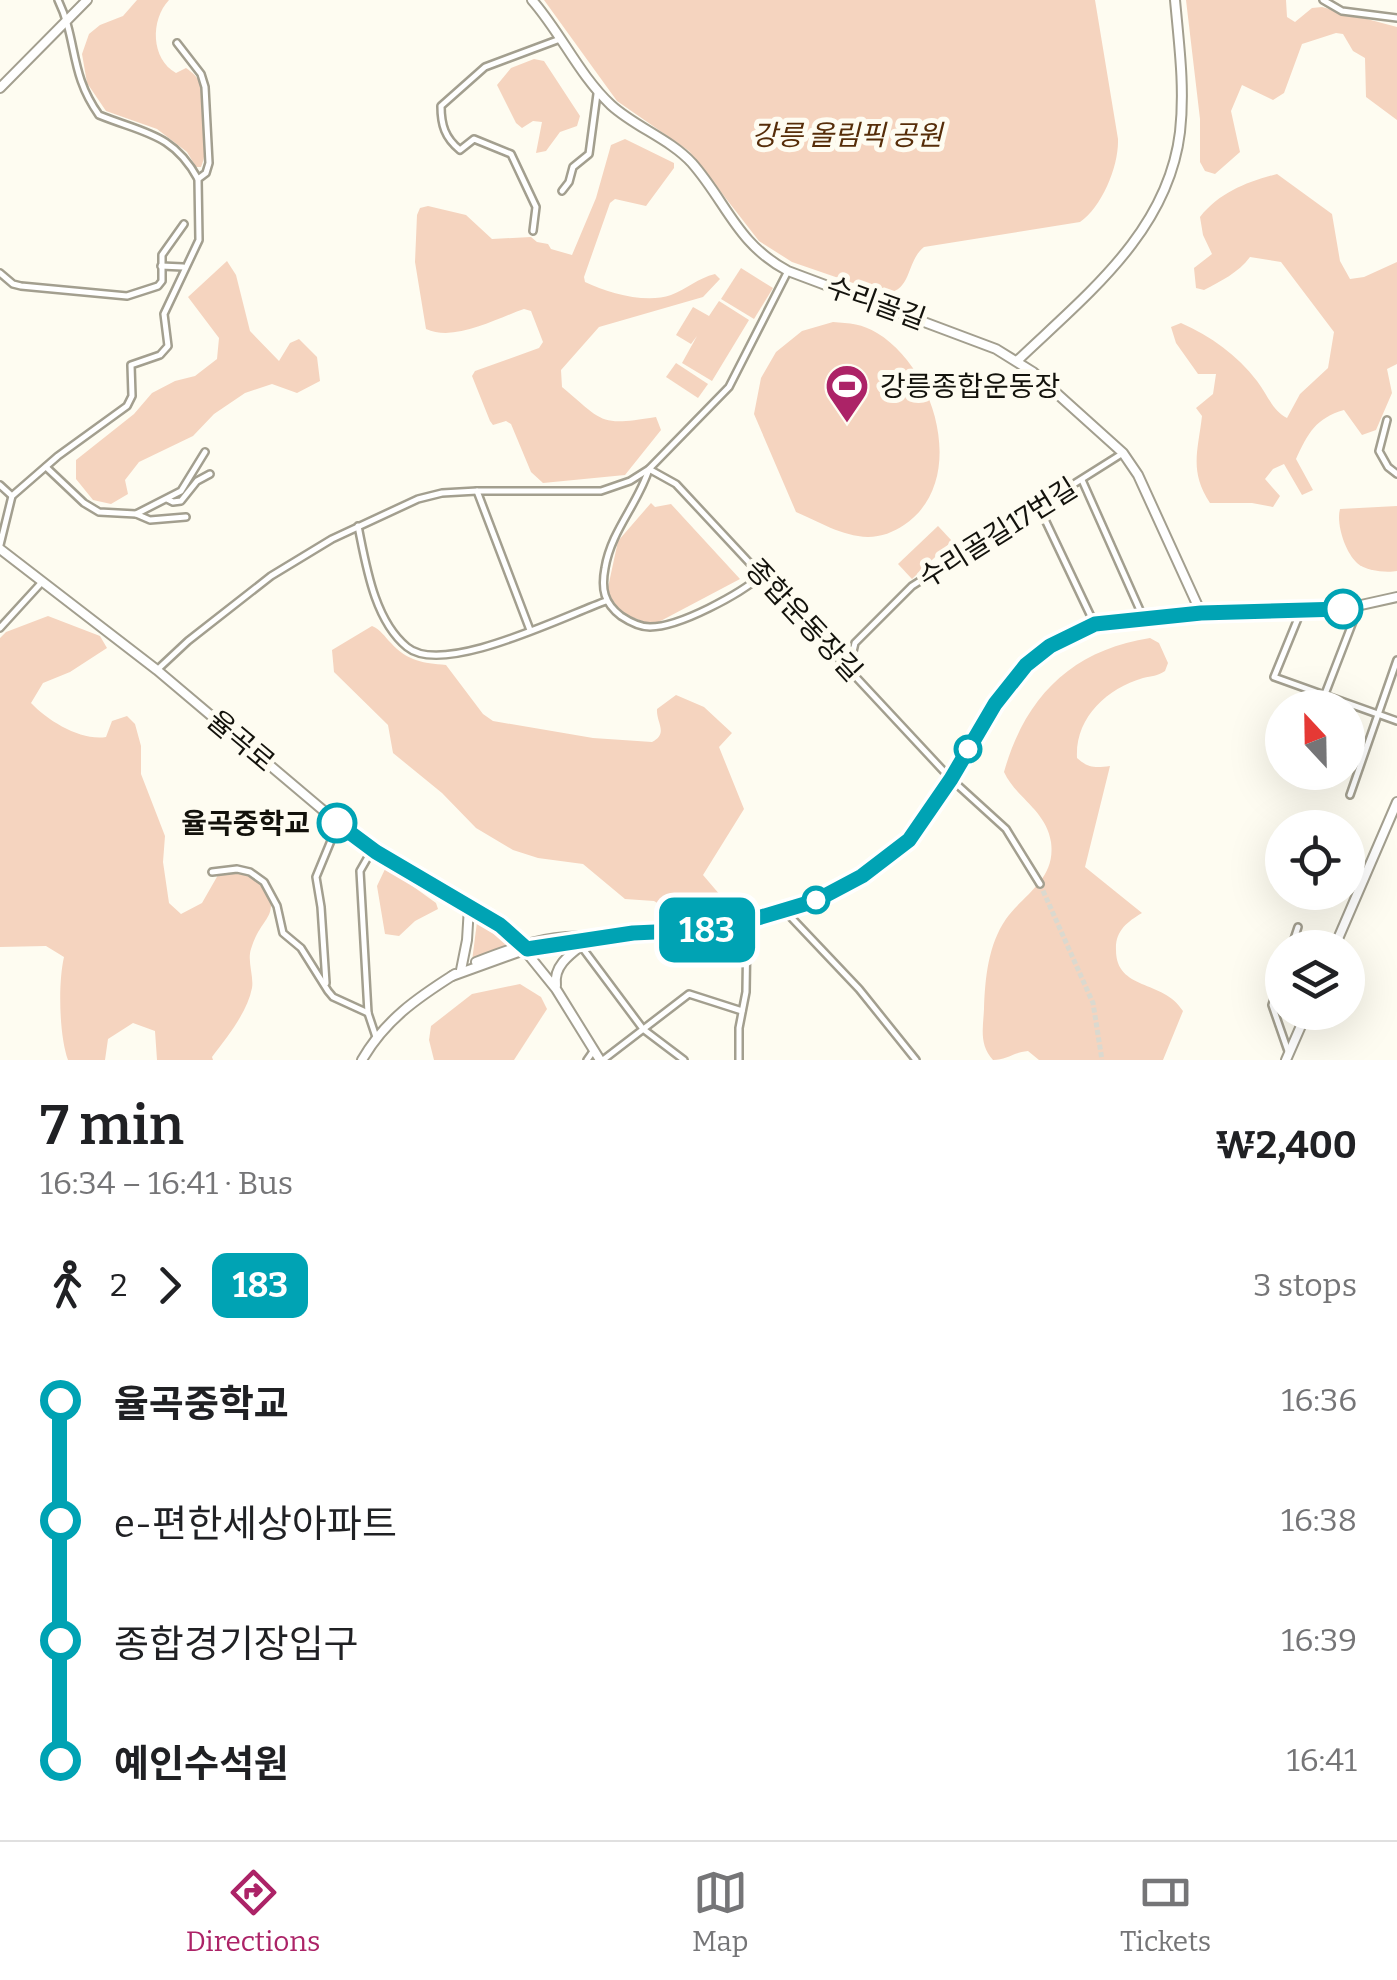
<!DOCTYPE html>
<meta charset="utf-8">
<style>
body{margin:0;font-family:Bitter,"Noto Sans KR",serif;background:#f2f2f2;color:#202124;height:100vh;display:flex;flex-direction:column;font-size:38px;white-space:nowrap}
*{box-sizing:border-box;margin:0}
p{font-size:32px;color:#757577}
.icon{flex:none;width:55px;height:55px;fill:none;stroke:currentColor;stroke-width:2;stroke-linecap:round;stroke-linejoin:round}
.map{position:relative;height:1060px;overflow:hidden}
.drawer{display:flex;flex-direction:column;background:#fff;flex:1}
.drawer>*{flex:none}
.badge{padding:0 20px;border-radius:15px;font-size:35px;line-height:65px}
.needle{width:65px;rotate:338deg}
.controls{position:absolute;left:1265px;top:690px;display:grid;gap:20px}
.controls a{display:grid;place-items:center;width:100px;height:100px;border-radius:50%;background:#fff;box-shadow:0 10px 40px #0002;font-size:50px}
.map>.badge{position:absolute;translate:-50% -50%;box-shadow:0 0 0 5px #fff}
.legs{display:flex;align-items:center;gap:15px;height:110px;padding:0 40px;font-size:32px}
.legs p{margin-inline-start:auto}
.headline{display:flex;align-items:center;justify-content:space-between;height:170px;padding:0 40px}
h1{font-size:55px;font-weight:600;line-height:75px}
ul{padding:0 40px;list-style:none}
li{display:flex;align-items:center;gap:35px;height:120px;font-size:38px}
li i{display:grid;place-items:center;width:15px;height:100%;margin:0 12px;background:currentColor}
li i::after{content:'';width:25px;height:25px;margin:-12px;border:8px solid;border-radius:50%;background:#fff}
li p{margin-inline-start:auto}
li:first-child i{background:linear-gradient(#0000 50%,currentColor 0)}
li:last-child i{background:linear-gradient(currentColor 50%,#0000 0)}
.menu{display:flex;justify-content:space-around;align-items:center;height:140px;border-top:2px solid #e0e0e0;background:#fff;font-size:28px;color:#757577}
.menu a{display:grid;justify-items:center;gap:5px}
.menu .on{color:#ac2367}
.map>svg:first-child{display:block}
.green{fill:#f5d4bf}
.lines{fill:none;stroke-linecap:round;stroke-linejoin:round}
.street-tunnel{stroke:#dbd9cf;stroke-width:5;stroke-dasharray:5 2.5;stroke-linecap:butt}
.street-casing{stroke:#a39f8f;stroke-width:10}
.secondary-casing{stroke:#a39f8f;stroke-width:12}
.street{stroke:#fff;stroke-width:5}
.secondary{stroke:#fff;stroke-width:8}
.line-1-casing{stroke:#fff;stroke-width:22}
.line-1{stroke:#00a3b4;stroke-width:15}
.stop-1-dot{fill:#fff;stroke:#00a3b4;stroke-width:5}
.labels{text-anchor:middle;dominant-baseline:central;stroke-width:10;stroke-linejoin:round;paint-order:stroke}
.park-label{font-size:28px;font-style:italic;fill:#562d09;stroke:#fefcf1}
.street-label{font-size:28px;fill:#13120c;stroke:#fefcf1}
.poi-label{font-size:28px;fill:#13120c;stroke:#fefcf1;text-anchor:start}
.stop-label{font-size:28px;font-weight:bold;fill:#13120c;stroke:#fefcf1;text-anchor:end}
</style>
<div class="map">
<svg width="1397" height="1060" viewBox="0 0 1397 1060">
<rect width="100%" height="100%" fill="#fefcf1"/>
<g class="green">
<path d="M137,0H169C150,20 151,59 176,73L186,68C193,73 198,77 201,86C206,103 209,152 201,167H196L187,152L157,129L106,111L87,83L82,54L89,34L100,25L123,16Z"/>
<path d="M544,0H1095L1118,139C1119,166 1102,207 1080,222L924,247C905,262 913,294 882,293L792,262L759,241L689,151L617,101Z"/>
<path d="M1186,0H1286L1287,17L1295,22L1312,8L1322,7L1397,27V120L1366,97L1365,58L1353,51L1343,34L1336,33L1302,44L1284,93L1273,100L1242,85L1231,111L1240,152L1215,174L1205,171L1200,162V119Z"/>
<path d="M534,59L544,61L580,116L577,126L560,132L546,151L536,153L542,122L533,121L522,128L516,123L497,85L511,68Z"/>
<path d="M625,139L674,163V168L646,206L615,199L610,203L584,277L585,282C608,293 646,304 671,295C687,289 698,278 715,274L720,279L703,297L599,327L561,370L562,387C605,423 599,426 656,417L661,430L625,475L543,483L531,472L511,424L506,421L493,425L490,421L472,376L475,371L539,348L543,342L531,311L524,309C495,319 455,342 426,329L415,262L417,215L420,208L428,206L466,215L492,239L531,237L537,242L548,244L551,249L572,255L596,198L611,145Z"/>
<path d="M1277,174L1332,214L1340,261L1350,279L1364,277L1397,262V364L1387,369L1392,393L1376,430L1362,435L1344,410C1316,418 1308,433 1296,459L1313,490L1302,495L1284,464L1273,469L1265,479L1280,496L1273,507L1252,503H1210C1189,471 1198,451 1202,416L1196,408L1213,394L1216,374H1198L1176,343L1171,327L1181,323C1211,336 1237,355 1257,381C1267,394 1272,410 1287,418L1300,394L1328,368L1334,332L1281,262L1250,257C1238,273 1221,281 1204,290L1196,288L1194,268L1212,254L1203,235L1200,217C1220,192 1247,182 1277,174Z"/>
<path d="M227,261L236,275L250,331L279,361L290,343L299,339L317,357L320,381L297,393L272,384L245,393L214,414L193,436L139,462L125,480L128,494L111,504L93,500L76,479V460L134,414L152,393L175,381L195,376L217,359L219,338L188,297Z"/>
<path d="M741,268L773,288L754,319L721,299Z"/>
<path d="M719,301L749,320L712,381L682,363L697,336L691,344L676,335L693,307L709,316Z"/>
<path d="M833,322C849,323 863,324 877,333C936,368 969,482 904,525C894,532 881,537 868,537C841,536 820,522 796,512L754,414L761,378L776,352L802,331Z"/>
<path d="M676,363L708,384L698,398L666,377Z"/>
<path d="M651,503L655,507L671,504L740,579L653,625L621,613L607,592L618,541Z"/>
<path d="M1397,506V571C1386,573 1366,571 1357,563C1345,552 1336,524 1340,509Z"/>
<path d="M938,526L952,541L912,579L898,564Z"/>
<path d="M48,616L100,636L107,648L70,672L43,683L31,703C48,721 81,741 106,737L112,721L127,716L135,724L141,746V774L165,836L163,862L169,903L181,914L202,903L218,875L241,868L262,877C283,920 262,913 251,949C247,961 254,976 252,988C247,1013 227,1037 212,1057L213,1060H157L155,1031L133,1023L108,1039L105,1060H68C59,1035 58,983 64,957L46,946L0,947V638L6,632Z"/>
<path d="M372,626C381,630 384,636 391,643C407,661 423,663 446,665L483,714L493,721L593,738L652,742C669,733 656,723 657,709L676,695L704,707L732,733L719,747L744,809L703,875L738,916L707,922L686,920L654,901L625,899L583,864L538,858L513,850L476,828L442,793L393,753L388,725L334,672L332,650Z"/>
<path d="M1150,638L1159,643L1168,663L1165,671C1157,676 1152,676 1143,678C1106,689 1075,718 1077,758C1088,768 1095,768 1110,766L1085,867L1142,913C1127,922 1115,931 1116,950C1116,991 1163,979 1183,1011L1163,1060H1039L1028,1051C1014,1052 1007,1060 993,1060C979,1044 983,1029 984,1009C985,979 988,945 1006,919C1025,893 1056,879 1051,842C1046,810 1016,798 1004,772C1025,697 1072,650 1150,638Z"/>
<path d="M386,867L436,903L438,909L415,921L399,936L385,934L377,886Z"/>
<path d="M477,922L510,945L472,961Z"/>
<path d="M520,984L541,997L547,1009L514,1060H434L429,1040L431,1026L472,994Z"/>
</g>
<g class="lines">
<path class="street-tunnel" d="M1040,884L1093,1003L1102,1060"/>
<defs>
<g id="street">
<path d="M58,0C78,41 69,73 99,115C143,133 173,133 198,179"/>
<path d="M1323,0L1342,11L1397,18"/>
<path d="M562,191L569,182L573,167L589,154L597,94"/>
<path d="M533,231L536,207L511,154L474,139L460,150C445,138 441,125 441,106L485,67L560,39"/>
<path d="M161,266L183,267"/>
<path d="M0,273L13,284L21,286L127,296L158,286L162,281V255L184,224"/>
<path d="M1387,420L1379,451L1388,467L1397,474"/>
<path d="M46,467L84,503L99,512L136,514L181,491L205,452"/>
<path d="M1082,480L1143,617"/>
<path d="M0,485L12,496"/>
<path d="M477,491L530,630"/>
<path d="M167,499L173,502L181,501L197,481L210,474"/>
<path d="M1039,507L1095,625"/>
<path d="M136,514L150,520L186,517"/>
<path d="M358,526C366,565 374,620 407,647C443,677 564,616 606,601"/>
<path d="M0,545L12,496L58,456L127,406L132,396L131,365L160,355L168,346L164,314L199,240L198,179L206,173L209,163L205,87L201,74L177,43"/>
<path d="M762,575C740,594 680,627 650,627C639,627 630,622 621,616C604,603 601,589 605,568C611,531 638,504 649,469L676,484L951,779L1006,829L1040,884"/>
<path d="M1301,611L1274,677L1397,721"/>
<path d="M0,628L42,582"/>
<path d="M849,669L855,643L912,586L1123,453"/>
<path d="M157,670L188,641L271,576L332,539L418,499L442,493L477,491H601L630,481L649,469L729,387L788,271"/>
<path d="M1325,694L1359,606"/>
<path d="M1350,795L1397,660"/>
<path d="M368,857L360,871L368,1013L376,1037"/>
<path d="M212,872L237,869L250,872L264,882L277,906L283,933L301,948L328,991L333,997L368,1013"/>
<path d="M786,912L859,989L916,1060"/>
<path d="M581,946L643,1029L684,1060"/>
<path d="M1291,948L1298,927"/>
<path d="M1282,973L1272,1005L1288,1051"/>
<path d="M326,983L321,907L316,877L335,831"/>
<path d="M587,1060L594,1050"/>
<path d="M603,1060L689,994L742,1011"/>
<path d="M739,1060V1028L746,992L747,924"/>
</g>
<g id="secondary">
<path d="M532,0C561,33 579,75 611,105C635,127 670,139 692,163C727,203 737,244 788,271L996,349L1033,372L1123,453L1138,475L1201,613"/>
<path d="M0,88L87,0"/>
<path d="M1017,361C1086,295 1168,232 1180,132C1185,88 1179,44 1175,0"/>
<path d="M0,549L157,670L363,844L510,932L556,989L600,1060"/>
<path d="M1334,948L1397,802"/>
<path d="M476,962C512,948 549,934 588,937"/>
<path d="M461,970L467,940L469,907"/>
<path d="M452,976L527,949L633,933L721,929L747,923L815,901L861,876L909,840L951,779L995,704L1026,665L1050,647L1095,625L1201,613L1343,609L1397,597"/>
<path d="M556,985C553,965 572,953 586,942"/>
<path d="M362,1060C385,1020 417,998 455,974"/>
<path d="M1286,1060L1307,1012"/>
</g>
</defs>
<use href="#street" class="street-casing"/>
<use href="#secondary" class="secondary-casing"/>
<use href="#street" class="street"/>
<use href="#secondary" class="secondary"/>
</g>
<g class="lines">
<defs>
<path id="line-1" d="M337,823L376,852L500,925L527,949L633,933L721,929L815,901L862,876L909,840L951,779L995,704L1026,665L1050,646L1095,624L1201,613L1343,609"/>
</defs>
<use href="#line-1" class="line-1-casing"/>
<use href="#line-1" class="line-1"/>
</g>
<defs>
<symbol id="stadium-pin" viewBox="-11 -11 22 30"><path d="M0 17L-7.5 6A9.5 9.5 0 1 1 7.5 6Z" fill="#ac2367" stroke="#fefcf1"/><path d="M0-5a6.5 5 0 1 0 0 10a6.5 5 0 1 0 0-10ZM-3.5-1.8h7v3.6h-7Z" fill="#fff"/></symbol>
</defs>
<g fill-rule="evenodd">
<use href="#stadium-pin" x="822" y="361" width="50" height="68"/>
</g>
<g class="stop-1-dot">
<circle cx="1343" cy="609" r="18"/>
<circle cx="968" cy="749" r="12"/>
<circle cx="337" cy="823" r="18"/>
<circle cx="816" cy="900" r="12"/>
</g>
<g class="labels">
<g class="park-label">
<text x="847" y="135">강릉 올림픽 공원</text>
</g>
<g class="street-label">
<text transform="translate(876 303) rotate(20)">수리골길</text>
<text transform="translate(998 533) rotate(-32)">수리골길17번길</text>
<text transform="translate(804 620) rotate(47)">종합운동장길</text>
<text transform="translate(241 741) rotate(40)">율곡로</text>
</g>
<g class="poi-label">
<text x="880" y="386">강릉종합운동장</text>
</g>
<g class="stop-label">
<text x="310" y="823">율곡중학교</text>
</g>
</g>
</svg>
<div class="controls">
<a><svg class="needle" viewBox="-14 -14 28 28"><path d="M0-13l5 13h-10z" fill="#e53935"/><path d="M0 13l5-13h-10z" fill="#757577"/></svg></a>
<a><svg class="icon" aria-label="locate" viewBox="0 0 24 24"><circle cx="12" cy="12" r="6"/><path d="M12 2v4M12 18v4M2 12h4M18 12h4"/></svg></a>
<a><svg class="icon" aria-label="layers" viewBox="0 0 24 24"><path d="M12 4l9 5-9 5-9-5zM3 14l9 5 9-5"/></svg></a>
</div>
<b class="badge" style="left:707px;top:930px;background:#00a3b4;color:#fff">183</b>
</div>
<section class="drawer">
<div class="headline"><div><h1>7 min</h1><p>16:34 – 16:41 · Bus</p></div><b>₩2,400</b></div>
<div class="legs"><svg class="icon" aria-label="walk" viewBox="0 0 24 24"><circle cx="13" cy="4" r="2"/><path d="M13 8l-2 6 4 7M11 14l-3 7M7 12l3-4h3l4 4"/></svg>2<svg class="icon" aria-label="forward" viewBox="0 0 24 24"><path d="M9 5l7 7-7 7"/></svg><b class="badge" style="background:#00a3b4;color:#fff">183</b><p>3 stops</p></div>
<ul>
<li><i style="color:#00a3b4"></i><b>율곡중학교</b><p>16:36</p></li>
<li><i style="color:#00a3b4"></i><span>e-편한세상아파트</span><p>16:38</p></li>
<li><i style="color:#00a3b4"></i><span>종합경기장입구</span><p>16:39</p></li>
<li><i style="color:#00a3b4"></i><b>예인수석원</b><p>16:41</p></li>
</ul>
</section>
<nav class="menu">
<a class="on"><svg class="icon" aria-label="directions" viewBox="0 0 24 24"><path d="M12 3l9 9-9 9-9-9zM9 14v-3h6M13 9l2 2-2 2"/></svg>Directions</a>
<a><svg class="icon" aria-label="map" viewBox="0 0 24 24"><path d="M3 6l6-2 6 2 6-2v14l-6 2-6-2-6 2zM9 4v14M15 6v14"/></svg>Map</a>
<a><svg class="icon" aria-label="tickets" viewBox="0 0 24 24"><path d="M3 7h18v10H3zM15 7v10"/></svg>Tickets</a>
</nav>
